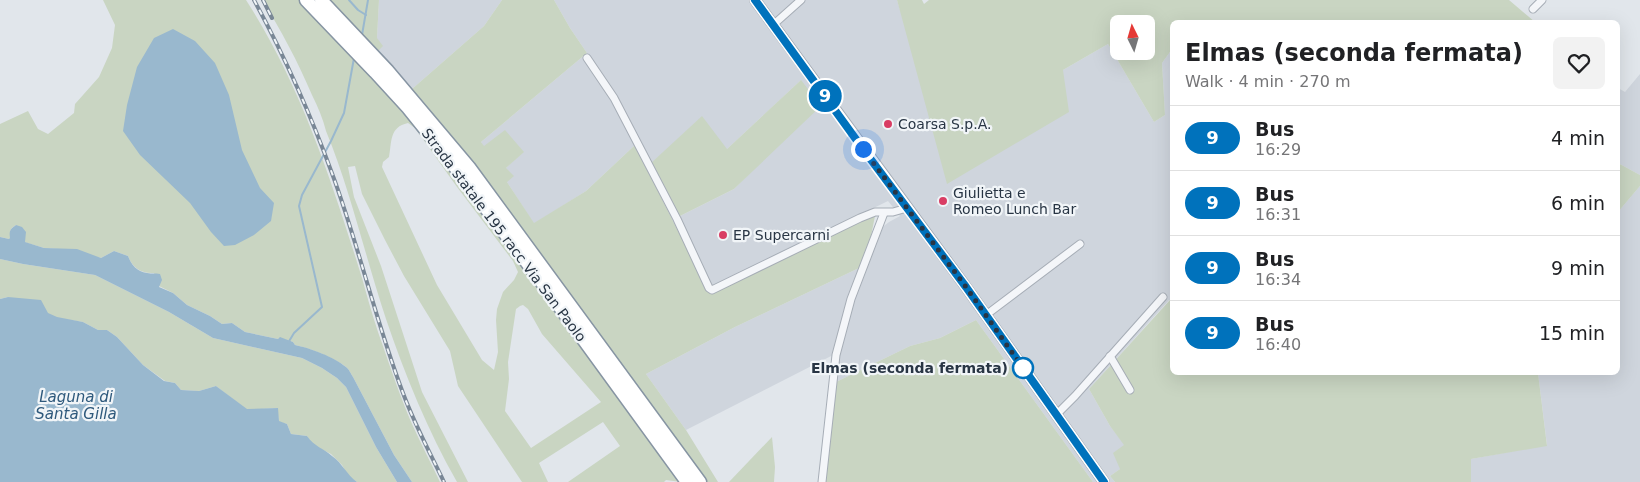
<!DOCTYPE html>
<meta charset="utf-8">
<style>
body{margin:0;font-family:"DejaVu Sans",sans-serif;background:#f2f2f2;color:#202124;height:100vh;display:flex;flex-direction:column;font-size:19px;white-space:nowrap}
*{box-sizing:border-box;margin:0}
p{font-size:16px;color:#757577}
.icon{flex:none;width:28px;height:28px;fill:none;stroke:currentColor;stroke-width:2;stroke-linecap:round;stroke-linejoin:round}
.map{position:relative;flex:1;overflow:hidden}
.sheet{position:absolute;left:1170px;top:20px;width:450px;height:355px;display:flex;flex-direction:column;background:#fff;border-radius:8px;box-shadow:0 5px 20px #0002}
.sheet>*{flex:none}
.badge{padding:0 10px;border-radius:16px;font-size:18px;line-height:32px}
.needle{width:32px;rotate:355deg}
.fabs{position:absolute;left:1110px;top:15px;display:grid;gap:10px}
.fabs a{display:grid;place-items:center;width:45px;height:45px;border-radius:8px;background:#fff;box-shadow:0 5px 20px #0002;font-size:25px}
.you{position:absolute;width:25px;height:25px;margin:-12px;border:4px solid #fff;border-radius:50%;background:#1a73e8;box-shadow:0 0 0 8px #1a73e833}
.map>.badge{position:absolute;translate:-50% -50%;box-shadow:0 0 0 2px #fff}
.round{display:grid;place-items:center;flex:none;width:52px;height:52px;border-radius:8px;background:#f2f2f2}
.head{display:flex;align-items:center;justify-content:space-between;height:85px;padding:0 15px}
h1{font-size:24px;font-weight:800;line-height:38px}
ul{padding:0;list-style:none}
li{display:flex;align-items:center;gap:15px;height:65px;padding:0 15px;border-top:1px solid #e0e0e0}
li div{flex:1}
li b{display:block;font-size:19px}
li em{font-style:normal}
li .badge{min-width:55px;font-weight:700;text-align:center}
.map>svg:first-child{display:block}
.built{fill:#cfd5dd}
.green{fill:#c9d5c2;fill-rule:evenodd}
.water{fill:#99b8ce}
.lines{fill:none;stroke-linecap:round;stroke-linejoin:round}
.stream{stroke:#99b8ce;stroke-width:2}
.minor-casing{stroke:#a6adb6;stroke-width:9}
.secondary-casing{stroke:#a6adb6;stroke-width:12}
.trunk-casing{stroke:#8795a3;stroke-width:15}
.minor{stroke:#f4f6f9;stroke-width:7}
.secondary{stroke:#fff;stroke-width:10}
.trunk{stroke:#fff;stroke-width:12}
.rail-casing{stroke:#798796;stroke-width:4}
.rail{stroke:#f1f5f8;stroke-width:2;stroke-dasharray:5.5;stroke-linecap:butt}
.line-casing{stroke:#fff;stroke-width:11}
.line{stroke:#0072bc;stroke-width:8}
.walk{stroke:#283544;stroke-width:5;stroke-dasharray:0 9}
.poi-dot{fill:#d93d64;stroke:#f1f5f8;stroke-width:2}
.stop-dot{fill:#fff;stroke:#0072bc;stroke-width:2.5}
.labels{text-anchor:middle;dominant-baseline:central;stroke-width:4.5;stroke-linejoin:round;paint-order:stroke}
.poi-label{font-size:14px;fill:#283544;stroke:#f1f5f8;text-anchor:start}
.street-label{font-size:14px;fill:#283544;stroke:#f1f5f8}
.stop-label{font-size:14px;font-weight:bold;fill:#283544;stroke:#f1f5f8;text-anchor:end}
.water-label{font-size:15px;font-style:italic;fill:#2e597c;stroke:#f1f5f8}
</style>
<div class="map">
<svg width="1640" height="482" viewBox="0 0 1640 482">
<rect width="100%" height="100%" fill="#e1e6eb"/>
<g class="built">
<path d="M379,0H502L484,26L412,89L378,51L377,38Z"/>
<path d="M554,0H897L910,41L1063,70L1108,44L1154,122L1165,115L1162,63L1170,52H1172V300H1169L1089,389L1110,426L1125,445L1120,469L1110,476L1115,482H1093L976,320L940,338L910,346L836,382L839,352L686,430L646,374L735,327L859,268L871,236L889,222L900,216L888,201L712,287L680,216L734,189L753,170L801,80L726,150L702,117L652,163L635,145L586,191L534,224L507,182L506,168L523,152L483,146L481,142L587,53L570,28Z"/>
<path d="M1640,74V175L1618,163V88L1625,92Z"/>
<path d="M1640,186V482H1471V459L1547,445L1538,373L1618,372V212Z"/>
</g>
<g class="green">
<path d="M103,0H246C301,85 332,182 362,278C367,296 372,314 378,332C389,363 399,394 412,424C421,444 431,463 440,482H412L394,455L353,377C351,374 349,369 346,367C335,358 309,348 295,345L293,342L280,338L278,339L245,332L232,323L222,324L210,316L187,305L173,293L159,286L154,273C141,274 132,267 128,256L114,251L101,258L58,249L44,248L24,242L16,225C10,229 9,231 11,238L9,239L0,237V124L28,111L38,129L48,134L74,113L75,104L99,77L112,48L115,25Z"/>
<path d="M262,0H379L377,38L383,46L378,51L412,89L484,26L502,0H554L570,28L587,53L481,142L484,146L505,130L524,152L506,168L514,176L507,182L534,223L586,191L635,145L708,291L866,219L875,216L871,236L859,268L735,327L646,374L686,430L718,482H707L493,191L422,100L404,111L484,214L681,482L666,480L664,482H568L620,446L603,422L539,463L548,482H522L458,386L450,351L404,276L385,240L362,194L355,166L348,167L354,197L381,266L422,392L468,482H457C428,431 405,375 386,319C365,256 351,192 326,131C323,119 318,107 312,95C298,62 281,30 262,0ZM408,123L415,128L457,187L513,261L518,272L514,280L503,292L497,309L496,320L498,352L494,370L482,360L437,285L382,167L383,162L389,157C392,142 389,127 408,123ZM523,305L528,309L542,334L601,402L531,448L505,411L509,379L508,362L516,309L520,306Z"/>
<path d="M897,0H922L924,4L929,0H1509L1535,22H1172V52H1170L1162,63L1165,115L1154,122L1108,44L1063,70L1069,112L947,184ZM1119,24H1146V51H1119Z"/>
<path d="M801,80L821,106L734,189L680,216L650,164L702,116L727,149Z"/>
<path d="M1618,163L1640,175V186L1618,212Z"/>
<path d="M0,259L23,264L95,275L169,312L213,338L302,358L322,368L337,378L346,387L376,447L397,482H357L348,476L342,465L331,454L313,445L307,436L291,434L287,424L279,422L277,408L247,410L216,386L199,391L181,390L175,383L165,381L143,365L117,337L107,330H98L83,322L57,318L8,297L0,299Z"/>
<path d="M1170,300H1172V372L1538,373L1547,446L1471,459V482H1115L1110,476L1120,469L1113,453L1124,445L1110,426L1089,389Z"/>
<path d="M976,320L1093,482H825L836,382L910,346L940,338Z"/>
<path d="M772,437L775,467L774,482H729Z"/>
</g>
<g class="water">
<path d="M173,29L195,41L215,63L229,95L242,150L260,188L274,203L271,221L254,235L235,245L224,246L211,232L190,203L140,155L123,131L127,105L137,67L154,38Z"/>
<path d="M16,225L22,227L26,232L25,242L44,248L77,249L101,258L114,251L128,256C131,264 137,272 147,273C152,274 155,273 160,274L162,280L159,287L173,293L187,305L210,316L222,324L232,323L245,332L278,339L280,337L293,342L295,345C310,348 334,357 346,367C349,369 351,374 353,377L394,455L412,482H397L376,447L346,387L337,378L322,368L302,358L213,338L169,312L95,275L23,264L0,259V237L9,239L10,238C9,231 10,229 16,225Z"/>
<path d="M8,297L41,300L48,313L57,317L83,322L98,330H107L117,337L143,365L164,381L175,383L181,390L199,391L216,386L247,409L278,408L279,421L287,424L291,434L307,436C315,447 323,448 332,456C343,464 346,474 357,482H0V299Z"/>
</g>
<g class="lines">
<g class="stream">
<path d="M349,0L358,10L366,15"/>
<path d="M362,35L368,0"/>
<path d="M288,343L294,333L322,307L299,206L302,195L331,141L344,113L354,58"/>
</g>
<defs>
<g id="minor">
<path d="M1533,9L1542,0"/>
<path d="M773,25L801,0"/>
<path d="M587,58L614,98L677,219L709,288L712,290L860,218L875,212H893L907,208"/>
<path d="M986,315L1080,244"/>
<path d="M1110,356L1130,390"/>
<path d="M1056,415L1075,396L1163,297"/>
<path d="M822,482L836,355L851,299L884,213"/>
</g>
<path id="secondary" d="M755,0L966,287L1104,482"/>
<g id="trunk">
<path d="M306,0L375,72L408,108L445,154L540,280L687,482"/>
<path d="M321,0L388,71L469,167L700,482"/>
</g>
</defs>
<use href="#minor" class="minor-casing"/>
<use href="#secondary" class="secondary-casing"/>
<use href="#trunk" class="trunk-casing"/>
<use href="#minor" class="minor"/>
<use href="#secondary" class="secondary"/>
<use href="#trunk" class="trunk"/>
<defs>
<g id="rail">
<path d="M254,0C285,57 311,115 333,176C359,247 376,322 403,393C414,423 430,453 444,482"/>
<path d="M263,0L272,18"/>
</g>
</defs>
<use href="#rail" class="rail-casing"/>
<use href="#rail" class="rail"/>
</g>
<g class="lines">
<defs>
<path id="line" d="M755,0L863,149L966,287L1104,482"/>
</defs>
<use href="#line" class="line-casing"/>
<use href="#line" class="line"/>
<path class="walk" d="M863,149L966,287L1023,368"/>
</g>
<g class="poi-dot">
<circle cx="888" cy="124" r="5"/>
<circle cx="943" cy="201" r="5"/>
<circle cx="723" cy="235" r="5"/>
</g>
<circle class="stop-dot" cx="1023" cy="368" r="10"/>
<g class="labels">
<g class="poi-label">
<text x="898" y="124">Coarsa S.p.A.</text>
<text x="953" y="193">Giulietta e<tspan x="953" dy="16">Romeo Lunch Bar</tspan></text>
<text x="733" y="235">EP Supercarni</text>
</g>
<g class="street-label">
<text transform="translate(504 235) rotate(53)">Strada statale 195 racc Via San Paolo</text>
</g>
<g class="stop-label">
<text x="1008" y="368">Elmas (seconda fermata)</text>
</g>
<g class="water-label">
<text x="76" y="397">Laguna di<tspan x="76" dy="17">Santa Gilla</tspan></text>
</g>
</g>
</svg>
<div class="fabs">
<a><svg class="needle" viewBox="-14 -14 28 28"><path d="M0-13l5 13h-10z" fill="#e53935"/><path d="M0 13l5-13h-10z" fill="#757577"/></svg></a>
</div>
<div class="you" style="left:863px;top:149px"></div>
<b class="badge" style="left:825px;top:96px;background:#0072bc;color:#fff">9</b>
<section class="sheet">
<div class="head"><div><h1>Elmas (seconda fermata)</h1><p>Walk · 4 min · 270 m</p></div><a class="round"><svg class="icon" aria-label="heart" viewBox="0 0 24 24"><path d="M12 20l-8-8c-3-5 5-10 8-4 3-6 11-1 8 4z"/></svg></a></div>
<ul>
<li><span class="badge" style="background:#0072bc;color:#fff">9</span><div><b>Bus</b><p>16:29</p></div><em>4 min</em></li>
<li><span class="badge" style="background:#0072bc;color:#fff">9</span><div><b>Bus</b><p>16:31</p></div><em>6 min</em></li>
<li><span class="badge" style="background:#0072bc;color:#fff">9</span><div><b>Bus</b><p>16:34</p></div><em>9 min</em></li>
<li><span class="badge" style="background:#0072bc;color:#fff">9</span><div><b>Bus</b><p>16:40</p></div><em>15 min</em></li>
</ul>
</section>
</div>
